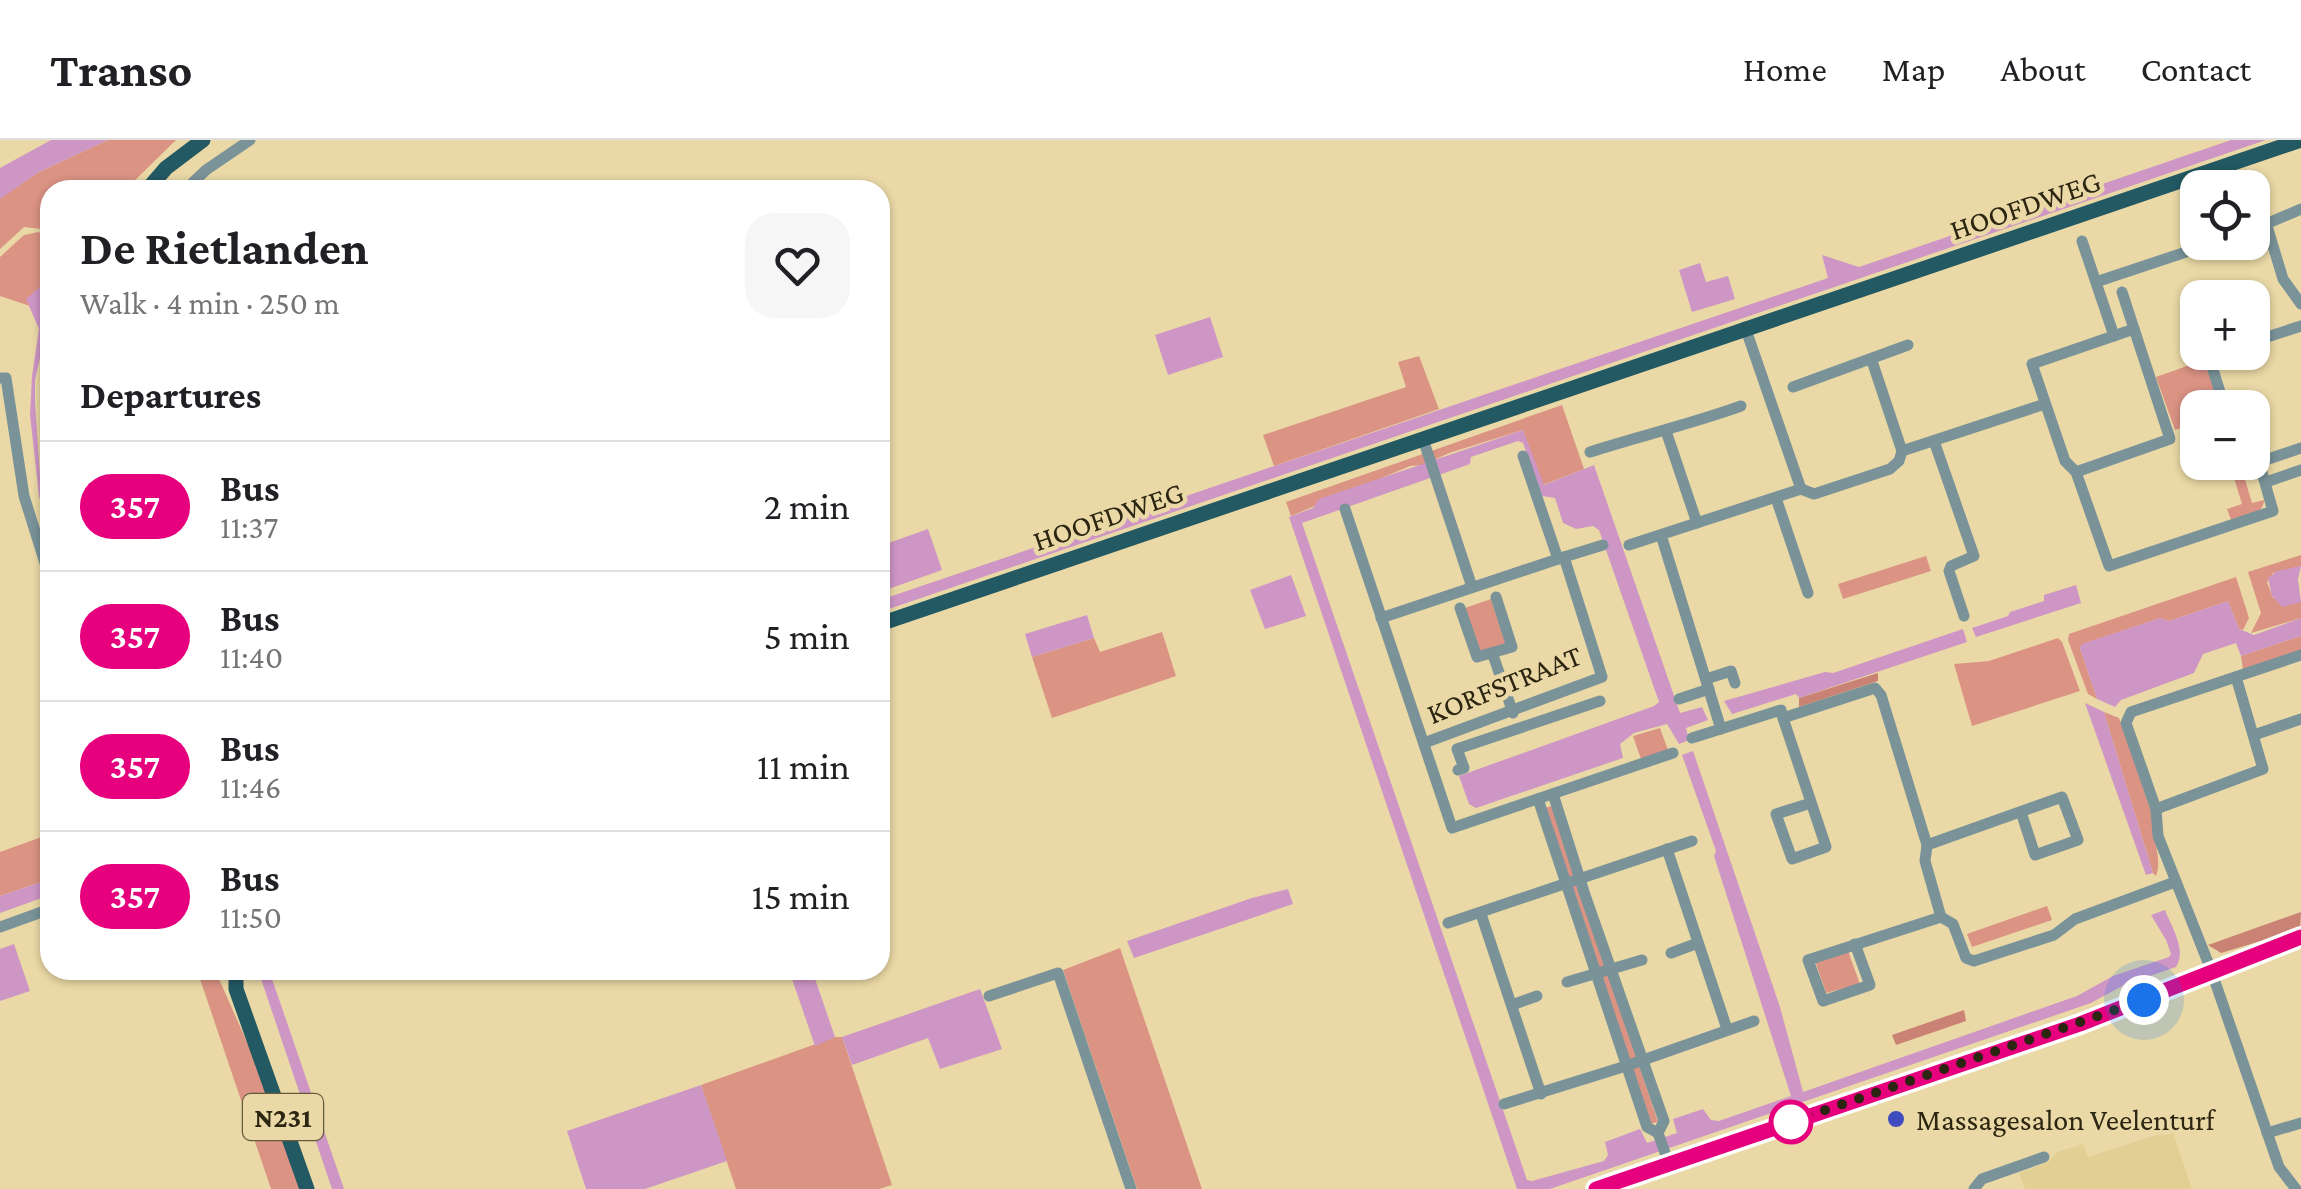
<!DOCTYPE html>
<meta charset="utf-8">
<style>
body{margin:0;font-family:"Crimson Pro",serif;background:#f6f6f6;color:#202124;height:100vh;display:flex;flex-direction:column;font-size:38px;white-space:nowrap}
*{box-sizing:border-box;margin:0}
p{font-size:32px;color:#757577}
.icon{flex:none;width:55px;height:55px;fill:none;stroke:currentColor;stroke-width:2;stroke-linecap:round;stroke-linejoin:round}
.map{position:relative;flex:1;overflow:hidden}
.panel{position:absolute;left:40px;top:40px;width:850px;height:800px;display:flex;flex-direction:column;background:#fff;border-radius:30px;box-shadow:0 2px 8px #0004}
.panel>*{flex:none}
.badge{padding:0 20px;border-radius:32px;font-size:35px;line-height:65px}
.controls{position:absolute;left:2180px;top:30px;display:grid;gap:20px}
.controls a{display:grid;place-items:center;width:90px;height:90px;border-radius:20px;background:#fff;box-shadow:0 2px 8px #0004;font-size:50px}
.you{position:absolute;width:50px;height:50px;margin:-25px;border:8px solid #fff;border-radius:50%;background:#1a73e8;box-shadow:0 0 0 15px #1a73e833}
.map>.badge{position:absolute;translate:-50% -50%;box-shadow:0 0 0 5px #fff}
h2{padding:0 40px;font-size:38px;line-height:90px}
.round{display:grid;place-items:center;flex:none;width:105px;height:105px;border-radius:30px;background:#f6f6f6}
.head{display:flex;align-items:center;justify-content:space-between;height:170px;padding:0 40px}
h1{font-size:48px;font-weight:700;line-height:75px}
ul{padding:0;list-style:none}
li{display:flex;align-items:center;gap:30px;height:130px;padding:0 40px;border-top:2px solid #e0e0e0}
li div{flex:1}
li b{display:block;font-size:38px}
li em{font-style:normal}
li .badge{min-width:110px;font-weight:700;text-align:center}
header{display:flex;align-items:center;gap:60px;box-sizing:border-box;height:140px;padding:0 50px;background:#fff;border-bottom:2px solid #e0e0e0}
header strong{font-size:48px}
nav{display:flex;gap:55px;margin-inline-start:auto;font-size:35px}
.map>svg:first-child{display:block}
.built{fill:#e1cf94}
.green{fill:#db9384}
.forest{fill:#c98273}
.water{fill:#ce96c5}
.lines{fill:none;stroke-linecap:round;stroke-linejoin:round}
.minor{stroke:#799399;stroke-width:11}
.major{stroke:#235963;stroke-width:15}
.line-casing{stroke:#fff;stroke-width:22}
.line{stroke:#e6007e;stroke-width:15}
.walk{stroke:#2b2511;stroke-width:10;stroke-dasharray:0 18}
.poi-dot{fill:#3e4cbf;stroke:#ead9a6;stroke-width:4}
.stop-dot{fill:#fff;stroke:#e6007e;stroke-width:5}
.labels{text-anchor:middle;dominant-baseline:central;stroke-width:9;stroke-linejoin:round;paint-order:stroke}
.shield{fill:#ead9a6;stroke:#645b3e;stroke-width:2.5}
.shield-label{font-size:28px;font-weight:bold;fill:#2b2511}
.street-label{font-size:30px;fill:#2b2511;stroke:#ead9a6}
.poi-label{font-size:30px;fill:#2b2511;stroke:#ead9a6;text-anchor:start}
</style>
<header>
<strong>Transo</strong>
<nav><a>Home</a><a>Map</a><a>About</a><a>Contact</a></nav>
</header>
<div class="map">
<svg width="2301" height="1049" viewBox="0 0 2301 1049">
<rect width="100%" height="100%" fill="#ead9a6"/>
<path class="built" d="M2172,990L2192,1049H2025L2019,1033L2049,1022L2057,1012L2083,1004L2088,1017Z"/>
<g class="green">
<path d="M108,0H176L125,50H50V90L24,87L0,109V59L3,56L39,32Z"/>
<path d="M38,92L50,96V138L27,159L30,166L0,156V117L24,95Z"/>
<path d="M1419,216L1439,269L1274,326L1263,295L1406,247L1398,222Z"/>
<path d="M2204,220L2220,267L2198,268L2197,283L2175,290L2156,237Z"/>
<path d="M1562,265L1584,329L1543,345L1523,290L1449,313L1423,325L1410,326L1291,376L1286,362Z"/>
<path d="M2240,323L2252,363L2264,360C2264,375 2244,376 2231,380L2227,369L2242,364L2230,325Z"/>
<path d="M2301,415V426L2273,433L2267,442L2273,458L2301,462V478L2251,493L2261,473L2248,432Z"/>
<path d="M1926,416L1931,431L1843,459L1838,444Z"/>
<path d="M2236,437L2249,478L2243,490L2239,489L2228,461L2169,481L2160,478L2083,504L2080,508L2097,559L2088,554L2068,500L2069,494Z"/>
<path d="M1491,459L1506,504L1481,513L1465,468Z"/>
<path d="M1162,492L1176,536L1052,578L1032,517L1094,498L1100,512Z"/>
<path d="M2301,496V511L2243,530L2241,516Z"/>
<path d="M2058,498L2062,502L2080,551L1972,586L1954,524L1989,521Z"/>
<path d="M2104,572L2119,578L2153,676C2151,697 2163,717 2156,736L2153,733Z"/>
<path d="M1660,588L1668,610L1641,619L1633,596Z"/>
<path d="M1552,666L1658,982L1650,984L1544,668Z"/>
<path d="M50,694V739L0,756V712Z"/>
<path d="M2047,766L2052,780L1972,807L1967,794Z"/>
<path d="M1120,808L1202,1049H1137L1063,830Z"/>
<path d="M1848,811L1860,844L1826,853L1815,821Z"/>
<path d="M197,830H215L266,945L302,1049H271Z"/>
<path d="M835,897H842L892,1045L879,1049H736L701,945Z"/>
</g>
<g class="forest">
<path d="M1878,533V541L1799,567V558Z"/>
<path d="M2301,772L2300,789L2221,813L2208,805Z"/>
<path d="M1964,870L1966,881L1896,905L1892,895Z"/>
</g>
<g class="water">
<path d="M51,0H108L39,32L0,59V28Z"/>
<path d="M2231,0H2266L880,472V460L1828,138L1822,115L1859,127Z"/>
<path d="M1700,123L1706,142L1728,136L1735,159L1692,172L1679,130Z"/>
<path d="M50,138V173L35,240V263L40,336L50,376V396L39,356L30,275L32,236L39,189L26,159Z"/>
<path d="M1210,177L1223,217L1168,235L1155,195Z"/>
<path d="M1523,290L1544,345L1594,325L1680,573L1702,567L1708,580L1686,588L1689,600L1679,604L1667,584L1634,593L1620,604L1623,618L1476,668L1469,664L1459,636L1654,566L1659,562L1599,390L1593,386L1576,389L1563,383L1555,358L1542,356L1523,303L1518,301L1471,317L1470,324L1302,383L1527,1040L1532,1041L1604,1021L1608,1015L1605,1002L1640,989L1647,1003L1677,993L1673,979L1703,969L1711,980L1719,981L1791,956L1714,716L1716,711L1682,615L1693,611L1780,867L1803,952L2077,856L2113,836L2169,817L2171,814L2166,800L2151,775L2165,770C2172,788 2187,810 2176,827L2124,845L2091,863L1550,1049H1517L1289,377L1313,368L1319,359Z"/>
<path d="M928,389L942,430L880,452V406Z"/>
<path d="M2301,426L2298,439L2301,462L2282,467L2272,456L2268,438L2277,431Z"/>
<path d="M1291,435L1306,476L1265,489L1250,450Z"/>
<path d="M2076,445L2081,463L1976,497L1972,488L2008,476L2010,472L2044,461V455Z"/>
<path d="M2228,461L2239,489L2254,495L2301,478V496L2241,516L2236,503L2203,514L2194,533L2121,560L2115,567L2097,559L2080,508L2082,504L2160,478L2169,481Z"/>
<path d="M1087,475L1094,498L1032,517L1025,494Z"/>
<path d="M1963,489L1967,502L1799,558L1796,554L1732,574L1724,561L1825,532L1833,533Z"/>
<path d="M2085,563L2104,572L2153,733L2146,735Z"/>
<path d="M50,739V755L0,773V756Z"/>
<path d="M1288,749L1293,764L1134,818L1127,801L1252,758Z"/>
<path d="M14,804L30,851L0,861V809Z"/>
<path d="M258,830H269L344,1049H332Z"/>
<path d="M789,830H812L835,897L815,906Z"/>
<path d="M980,849L1002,909L940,929L928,898L852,925L842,897Z"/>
<path d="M701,945L727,1021L645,1049H586L567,991Z"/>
</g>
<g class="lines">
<g class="minor">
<path d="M185,50L206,30L250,0"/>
<path d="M2267,86L2283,139L2301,164"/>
<path d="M2252,90L2301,69"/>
<path d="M2082,101L2114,196"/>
<path d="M2096,142L2216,102"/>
<path d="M1745,187L1801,349"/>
<path d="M2134,189L2032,224L2065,321L2076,332L2109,426L2273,371L2259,322"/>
<path d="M2252,202L2301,186"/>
<path d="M2221,212L2209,217L2225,268"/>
<path d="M1872,221L1902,311"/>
<path d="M0,238H6L24,356L50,439"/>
<path d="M1793,247L1908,205"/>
<path d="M1666,291L1697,383"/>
<path d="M1423,299L1472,447"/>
<path d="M1934,301L1974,416L1951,426L1949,431L1964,476"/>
<path d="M1590,312C1640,296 1691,284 1741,266"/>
<path d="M1523,316L1558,419"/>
<path d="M2244,322L2245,327L2301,308"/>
<path d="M2076,332L2170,299L2122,152"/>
<path d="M2266,342L2301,330"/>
<path d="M1776,358L1808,453"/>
<path d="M1345,369L1452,688L1673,613"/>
<path d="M1661,395L1721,589"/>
<path d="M1629,405L1801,349L1814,354L1890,329L1899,321L1902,311L2045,264"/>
<path d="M1460,468L1477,517L1512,507L1496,457"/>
<path d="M1381,478L1564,417"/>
<path d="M1493,515L1513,573"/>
<path d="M1706,539L1731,531L1735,543"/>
<path d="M1679,559L1709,549"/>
<path d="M1783,578L1826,707L1792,719L1776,674L1811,663"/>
<path d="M2254,595L2301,579"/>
<path d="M1692,598L1781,570L1783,578L1875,548L1881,555L1927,705L1925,721L1941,777L1953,784L1966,818L1974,821L2054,795L2075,779L2175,742"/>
<path d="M1424,603L1602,537L1564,417L1603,405"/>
<path d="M1458,630L1464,628L1457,609L1600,561"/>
<path d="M1538,659L1647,987L1658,993L1664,981L1584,752L1553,654"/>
<path d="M2156,669L2263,629L2236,537"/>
<path d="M1927,705L2062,657L2078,700L2035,715L2021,672"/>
<path d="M1667,709L1727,889"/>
<path d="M1481,774L1541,954"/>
<path d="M1448,783L1692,701"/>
<path d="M0,787L50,769"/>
<path d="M1855,804L1870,845L1823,861L1808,820L1941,777"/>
<path d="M1671,813L1698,803"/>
<path d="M1567,842L1642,820"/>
<path d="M989,856L1058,833L1131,1049"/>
<path d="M1512,865L1537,856"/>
<path d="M1504,964L1626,926L1754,881"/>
<path d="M1658,993L1669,1024"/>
<path d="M2267,993L2301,983"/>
<path d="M1596,1049L2080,884L2301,797"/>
<path d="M1974,1049L1982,1039L2044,1017"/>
<path d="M2296,1049L2279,1027L2211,830L2158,696L2156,669L2126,583L2131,572L2301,515"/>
</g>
<g class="major">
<path d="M147,50L166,28L203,0"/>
<path d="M880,484L2301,0"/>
<path d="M236,830V849L307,1049"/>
</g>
</g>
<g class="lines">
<defs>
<path id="line" d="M1596,1049L2080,884L2301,797"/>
</defs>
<use href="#line" class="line-casing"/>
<use href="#line" class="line"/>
<path class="walk" d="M1791,982L2144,860"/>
</g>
<circle class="poi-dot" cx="1896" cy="979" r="10"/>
<circle class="stop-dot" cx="1791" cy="982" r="20"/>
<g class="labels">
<rect class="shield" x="243" y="954" width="80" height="46" rx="8"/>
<g class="shield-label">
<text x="283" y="977">N231</text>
</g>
<g class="street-label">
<text transform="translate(2025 65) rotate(-19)">HOOFDWEG</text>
<text transform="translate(1108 376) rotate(-19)">HOOFDWEG</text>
<text transform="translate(1504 544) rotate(-22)">KORFSTRAAT</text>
</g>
<g class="poi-label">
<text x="1916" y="979">Massagesalon Veelenturf</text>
</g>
</g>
</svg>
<div class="controls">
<a><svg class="icon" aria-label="locate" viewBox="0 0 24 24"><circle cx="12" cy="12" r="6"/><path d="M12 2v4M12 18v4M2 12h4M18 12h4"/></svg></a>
<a>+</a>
<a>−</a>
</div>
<div class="you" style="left:2144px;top:860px"></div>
<section class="panel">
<div class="head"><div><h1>De Rietlanden</h1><p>Walk · 4 min · 250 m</p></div><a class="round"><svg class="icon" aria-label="heart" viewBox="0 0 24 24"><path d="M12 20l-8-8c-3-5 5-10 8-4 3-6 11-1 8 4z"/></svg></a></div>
<h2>Departures</h2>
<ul>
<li><span class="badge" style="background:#e6007e;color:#fff">357</span><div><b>Bus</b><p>11:37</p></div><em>2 min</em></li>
<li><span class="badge" style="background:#e6007e;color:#fff">357</span><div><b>Bus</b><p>11:40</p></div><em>5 min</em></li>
<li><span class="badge" style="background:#e6007e;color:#fff">357</span><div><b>Bus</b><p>11:46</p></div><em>11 min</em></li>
<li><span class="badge" style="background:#e6007e;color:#fff">357</span><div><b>Bus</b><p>11:50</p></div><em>15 min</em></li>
</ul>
</section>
</div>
